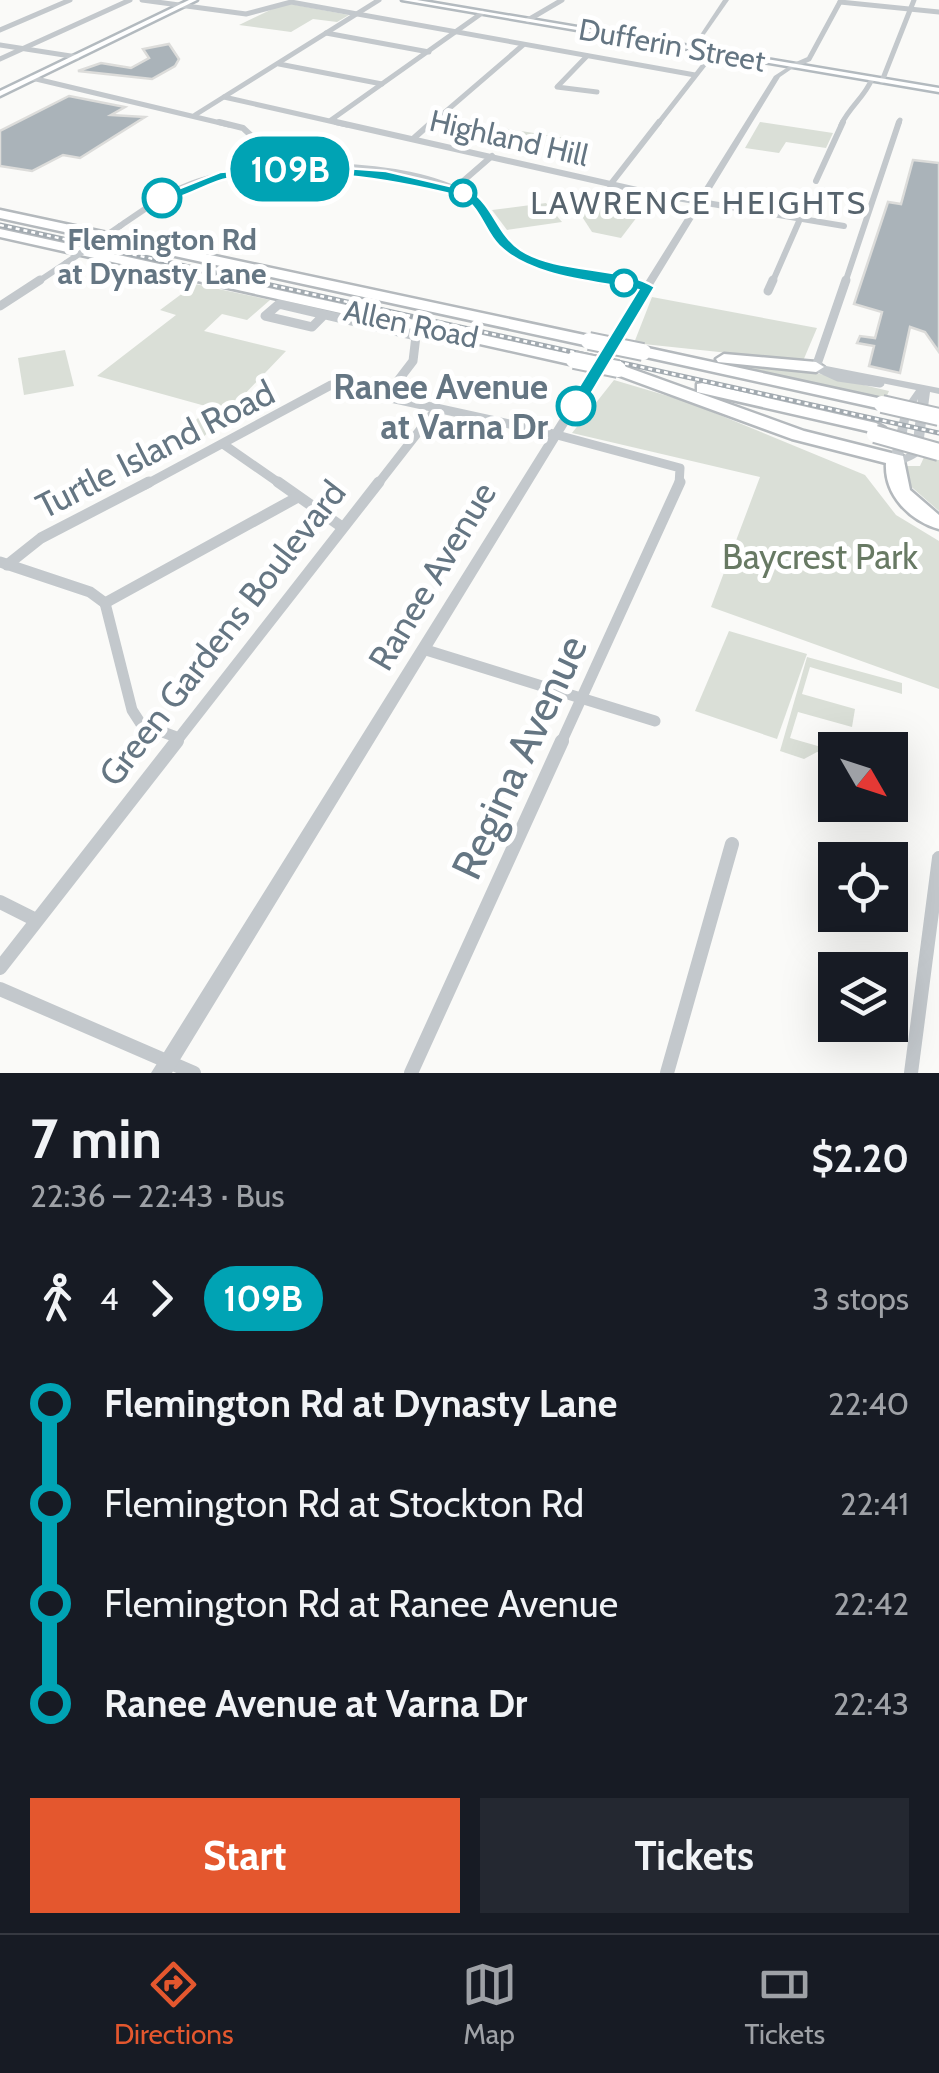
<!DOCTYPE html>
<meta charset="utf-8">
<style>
body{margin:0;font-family:Cabin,sans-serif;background:#242831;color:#f1f3f6;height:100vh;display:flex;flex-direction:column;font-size:38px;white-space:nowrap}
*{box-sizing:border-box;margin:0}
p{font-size:32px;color:#9ea1a6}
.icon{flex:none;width:55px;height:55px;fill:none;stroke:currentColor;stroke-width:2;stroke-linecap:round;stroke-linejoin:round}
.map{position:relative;height:1073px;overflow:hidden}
.panel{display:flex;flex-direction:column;background:#171b24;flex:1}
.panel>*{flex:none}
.badge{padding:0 20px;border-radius:32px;font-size:35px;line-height:65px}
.needle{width:65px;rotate:129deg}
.tools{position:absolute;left:818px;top:732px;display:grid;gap:20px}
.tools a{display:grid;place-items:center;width:90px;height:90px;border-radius:0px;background:#171b24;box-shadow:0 10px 40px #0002;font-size:50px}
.map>.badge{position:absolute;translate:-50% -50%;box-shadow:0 0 0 5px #fff}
.legs{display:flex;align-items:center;gap:15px;height:110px;padding:0 30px;font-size:32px}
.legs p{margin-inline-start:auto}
.head{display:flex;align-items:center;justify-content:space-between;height:170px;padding:0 30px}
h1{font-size:55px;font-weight:800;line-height:75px}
.primary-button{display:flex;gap:20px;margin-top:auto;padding:20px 30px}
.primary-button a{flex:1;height:115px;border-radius:0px;background:#e4572e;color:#fff;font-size:40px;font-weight:800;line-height:115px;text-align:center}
.primary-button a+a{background:#242831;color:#f1f3f6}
ul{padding:0 30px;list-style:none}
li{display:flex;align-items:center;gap:35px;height:100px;font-size:38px}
li i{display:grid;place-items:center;width:15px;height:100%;margin:0 12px;background:currentColor}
li i::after{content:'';width:25px;height:25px;margin:-12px;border:8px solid;border-radius:50%;background:#171b24}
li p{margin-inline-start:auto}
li:first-child i{background:linear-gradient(#0000 50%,currentColor 0)}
li:last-child i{background:linear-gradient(currentColor 50%,#0000 0)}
.tab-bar{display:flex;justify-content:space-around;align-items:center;height:140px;border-top:2px solid #363941;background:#171b24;font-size:28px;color:#9ea1a6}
.tab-bar a{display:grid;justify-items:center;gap:5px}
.tab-bar .on{color:#e4572e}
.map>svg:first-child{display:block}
.green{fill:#dadfd7}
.building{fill:#aab3b9;stroke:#dcdcda;stroke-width:2.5}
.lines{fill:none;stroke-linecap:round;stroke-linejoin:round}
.secondary-casing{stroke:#b3babf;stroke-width:5}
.motorway-casing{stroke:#b4b9bd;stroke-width:5}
.minor-far4{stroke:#c3c8cc;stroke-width:5}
.minor-far3{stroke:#c3c8cc;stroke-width:6}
.minor-far2{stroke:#c3c8cc;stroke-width:9}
.minor-far1{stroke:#c3c8cc;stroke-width:11}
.minor{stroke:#c3c8cc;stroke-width:14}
.tertiary{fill:#c3c8cc;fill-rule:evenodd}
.secondary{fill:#fff;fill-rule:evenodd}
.motorway{fill:#fff;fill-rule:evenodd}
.rail-casing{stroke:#a2aab0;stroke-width:5}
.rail{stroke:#fff;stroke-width:2.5;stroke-dasharray:4;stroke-linecap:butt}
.motorway-bridge-casing{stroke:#b4b9bd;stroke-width:20;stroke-linecap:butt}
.minor-bridge{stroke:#c3c8cc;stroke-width:6}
.motorway-bridge{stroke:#fff;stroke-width:16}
.line-1{fill:#00a3b4;stroke:#fff;stroke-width:2.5}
.stop-1-dot{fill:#fff;stroke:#00a3b4;stroke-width:5}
.labels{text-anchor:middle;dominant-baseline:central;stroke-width:10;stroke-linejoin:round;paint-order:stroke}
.far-street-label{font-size:30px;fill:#657683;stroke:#fff}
.far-stop-label{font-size:30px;font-weight:bold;fill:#657683;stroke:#fff}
.far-neighbourhood-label{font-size:32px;letter-spacing:2.5px;fill:#57646e;stroke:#fff}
.stop-label{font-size:35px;font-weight:bold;fill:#657683;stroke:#fff;text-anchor:end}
.street-label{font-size:35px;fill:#657683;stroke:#fff}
.park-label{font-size:35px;fill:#687a64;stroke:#fff}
.near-street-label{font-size:42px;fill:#657683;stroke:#fff}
</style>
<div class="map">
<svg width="939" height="1073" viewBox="0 0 939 1073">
<rect width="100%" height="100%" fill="#fafaf8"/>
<g class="green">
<path d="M285,3L349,15L337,22L313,19L291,32L239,25Z"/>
<path d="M760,122L833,133L826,148L786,142L779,153L745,148Z"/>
<path d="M483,125L592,142L580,156L555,153L566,139L546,136L541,141L477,132Z"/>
<path d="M568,195L640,213L621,238L592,232Z"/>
<path d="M546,203L562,222L507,230L492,210Z"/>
<path d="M195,284L270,300L247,320L222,314L204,331L286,351L193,448L154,462L209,407L97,376L176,315L160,310Z"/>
<path d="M652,297L817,328L803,361L634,343Z"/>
<path d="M65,350L74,386L24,395L18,358Z"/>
<path d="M710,361C771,356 829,378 889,391L886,398Z"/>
<path d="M614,380L688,402L865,475L896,515L939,541V689L711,607L760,477L572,433Z"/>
<path d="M925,455L939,459V511L907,483L906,466H920Z"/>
<path d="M729,631L807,654L777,739L695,711Z"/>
<path d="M807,657L902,683V694L810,667L802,694L855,709L852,727L798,712L790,738L835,751V757L817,752L804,759L780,751Z"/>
</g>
<g class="building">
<path d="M169,44L179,59L175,66L152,79L78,71L101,63L131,68L149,58L143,49Z"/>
<path d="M69,96L125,107L111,115L145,117L80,158L63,155L32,171L0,166V131Z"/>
<path d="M913,160L939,163V352L925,332L910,327L900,373L869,366L874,346L857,343L860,336L875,338L882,312L854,304L888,202L901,204Z"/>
</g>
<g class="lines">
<defs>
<g id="secondary">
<path d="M189,0H197L0,96V91Z"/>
<path d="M402,0H417L939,88V92Z"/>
</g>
<g id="motorway">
<path d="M0,210L589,336L597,341L589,346L0,218Z"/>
<path d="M0,229L574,355L582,360L574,365L0,237Z"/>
<path d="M643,347L882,399L891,404L882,409L637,355V349Z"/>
<path d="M724,354L816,362L824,367L816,372L718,362L716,359Z"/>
<path d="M618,364L804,431L903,456L910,490L939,515V529C910,521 884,495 886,463L792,439L612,373V365Z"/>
<path d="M703,383L876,423L885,428L876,433L697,392V384Z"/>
</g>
</defs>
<use href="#secondary" class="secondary-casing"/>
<use href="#motorway" class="motorway-casing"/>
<g class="minor-far4">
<path d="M142,0L246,14L291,2L695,75"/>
<path d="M840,2L939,12"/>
<path d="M528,20L562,0"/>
<path d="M0,30L70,0"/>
<path d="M326,33L429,52"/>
<path d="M0,45L77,57"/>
<path d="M587,56L557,87L597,92"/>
<path d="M0,59L130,0"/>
<path d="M279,64L382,84"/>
<path d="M793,66L809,59L841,0"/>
<path d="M32,78L229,125"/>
<path d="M882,81L914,0"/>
<path d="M224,97L347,125"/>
<path d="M195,115L379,0"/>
<path d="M331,120L482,13"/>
<path d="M430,125L523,45"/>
<path d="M657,125L714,52"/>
<path d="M841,125C850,106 864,98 872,79"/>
<path d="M898,125L900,120"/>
</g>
<g class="minor-far3">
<path d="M219,122L243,128L260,144L263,170"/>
<path d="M336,122L659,195L844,226"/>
<path d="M414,138L432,122"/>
<path d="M816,181L843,122"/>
<path d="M610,185L659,122"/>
<path d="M454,189L492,156"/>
<path d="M120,226C145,209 170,190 199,181C269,160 405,158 469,196C485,205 490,224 500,238C527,273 579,277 619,283"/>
<path d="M36,283L66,263"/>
<path d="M772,283L800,219"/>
<path d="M845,283L899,122"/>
</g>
<g class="minor-far2">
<path d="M601,280L647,287"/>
<path d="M846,280L816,367L838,377L880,383"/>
<path d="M768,291L773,280"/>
<path d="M0,306L40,280"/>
<path d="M324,315L312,327L265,316L279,304L416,336L413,361L387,395"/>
<path d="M223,444L282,485"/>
<path d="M145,485L331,385L546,432L680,468L679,485"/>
<path d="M377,485L437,408"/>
</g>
<g class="minor-far1">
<path d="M278,482L342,527"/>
<path d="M0,562L90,592L105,603"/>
<path d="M7,565L41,538L149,482"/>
<path d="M105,603L298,497"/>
<path d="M105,603L132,710L141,724L179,738"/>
<path d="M426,650L655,721"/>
<path d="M175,743L379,482"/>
<path d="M561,743L680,482"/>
</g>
<g class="minor">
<path d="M0,902L36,920"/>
<path d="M0,968L177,741"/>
<path d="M0,989L194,1073"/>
<path d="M411,1073L562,741"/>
<path d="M667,1073L732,844"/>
<path d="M911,1073L939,858"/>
</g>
<g class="tertiary">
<path d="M723,0H729L694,50H690Z"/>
<path d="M791,65L796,66L780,77L172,1073H151L774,76Z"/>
<path d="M816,364L939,388V394L930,392L922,453C913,460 900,468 890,460L902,410L916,390L812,369V365ZM918,399L912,450L903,456L909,420Z"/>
</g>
<use href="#secondary" class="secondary"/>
<use href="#motorway" class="motorway"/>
<defs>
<path id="rail" d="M0,225L939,433"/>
</defs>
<use href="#rail" class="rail-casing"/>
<use href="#rail" class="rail"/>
<defs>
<g id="motorway-bridge">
<path d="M589,341L643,352"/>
<path d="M574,360L618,369"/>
<path d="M882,404L939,417"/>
<path d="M875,434L939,452"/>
</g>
</defs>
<use href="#motorway-bridge" class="motorway-bridge-casing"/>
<path class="minor-bridge" d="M66,263L120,226"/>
<use href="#motorway-bridge" class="motorway-bridge"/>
</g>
<path class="line-1" d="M306,165L386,171L471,191C494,206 498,235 521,250C559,274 621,265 655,287L584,406L576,411L567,406L638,290C595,281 532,278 499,246C484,231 481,209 462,197C383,177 308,167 227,179C207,182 172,208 155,198L220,172Z"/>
<g class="stop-1-dot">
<circle cx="463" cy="193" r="12"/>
<circle cx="162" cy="198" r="18"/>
<circle cx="624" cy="283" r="12"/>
<circle cx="576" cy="406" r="18"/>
</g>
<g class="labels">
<g class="far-street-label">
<text transform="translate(672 45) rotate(10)">Dufferin Street</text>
<text transform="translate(509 138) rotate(13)">Highland Hill</text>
<text transform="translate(411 324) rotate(12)">Allen Road</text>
</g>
<g class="far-stop-label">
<text x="162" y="239">Flemington Rd<tspan x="162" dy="34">at Dynasty Lane</tspan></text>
</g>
<g class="far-neighbourhood-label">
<text x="699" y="202">LAWRENCE HEIGHTS</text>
</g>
<g class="stop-label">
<text x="548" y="386">Ranee Avenue<tspan x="548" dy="40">at Varna Dr</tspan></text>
</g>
<g class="street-label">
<text transform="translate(155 449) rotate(-27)">Turtle Island Road</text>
<text transform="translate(432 576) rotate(-59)">Ranee Avenue</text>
<text transform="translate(222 633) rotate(-52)">Green Gardens Boulevard</text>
</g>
<g class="park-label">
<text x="820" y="556">Baycrest Park</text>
</g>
<g class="near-street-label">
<text transform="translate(519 757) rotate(-65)">Regina Avenue</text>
</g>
</g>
</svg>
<div class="tools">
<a><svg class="needle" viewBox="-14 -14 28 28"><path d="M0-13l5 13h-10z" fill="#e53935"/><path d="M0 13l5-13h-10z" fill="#9ea1a6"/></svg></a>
<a><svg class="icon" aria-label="locate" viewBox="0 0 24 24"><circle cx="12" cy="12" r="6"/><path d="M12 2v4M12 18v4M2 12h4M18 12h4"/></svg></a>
<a><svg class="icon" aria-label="layers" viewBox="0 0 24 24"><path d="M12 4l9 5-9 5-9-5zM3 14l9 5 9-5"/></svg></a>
</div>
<b class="badge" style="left:290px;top:169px;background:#00a3b4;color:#fff">109B</b>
</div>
<section class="panel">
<div class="head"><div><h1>7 min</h1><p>22:36 – 22:43 · Bus</p></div><b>$2.20</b></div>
<div class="legs"><svg class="icon" aria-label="walk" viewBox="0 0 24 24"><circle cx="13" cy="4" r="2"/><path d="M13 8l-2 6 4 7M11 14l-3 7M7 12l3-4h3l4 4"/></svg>4<svg class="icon" aria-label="forward" viewBox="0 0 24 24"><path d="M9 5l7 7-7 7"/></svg><b class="badge" style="background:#00a3b4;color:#fff">109B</b><p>3 stops</p></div>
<ul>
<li><i style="color:#00a3b4"></i><b>Flemington Rd at Dynasty Lane</b><p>22:40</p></li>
<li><i style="color:#00a3b4"></i><span>Flemington Rd at Stockton Rd</span><p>22:41</p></li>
<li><i style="color:#00a3b4"></i><span>Flemington Rd at Ranee Avenue</span><p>22:42</p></li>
<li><i style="color:#00a3b4"></i><b>Ranee Avenue at Varna Dr</b><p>22:43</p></li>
</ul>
<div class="primary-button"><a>Start</a><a>Tickets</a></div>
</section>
<nav class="tab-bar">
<a class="on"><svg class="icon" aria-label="directions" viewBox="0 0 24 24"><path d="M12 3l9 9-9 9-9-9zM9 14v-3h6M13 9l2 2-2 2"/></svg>Directions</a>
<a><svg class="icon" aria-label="map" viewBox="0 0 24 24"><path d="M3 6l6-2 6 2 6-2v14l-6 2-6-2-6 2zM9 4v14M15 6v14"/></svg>Map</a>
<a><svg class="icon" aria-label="tickets" viewBox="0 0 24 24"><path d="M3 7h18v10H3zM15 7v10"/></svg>Tickets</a>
</nav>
